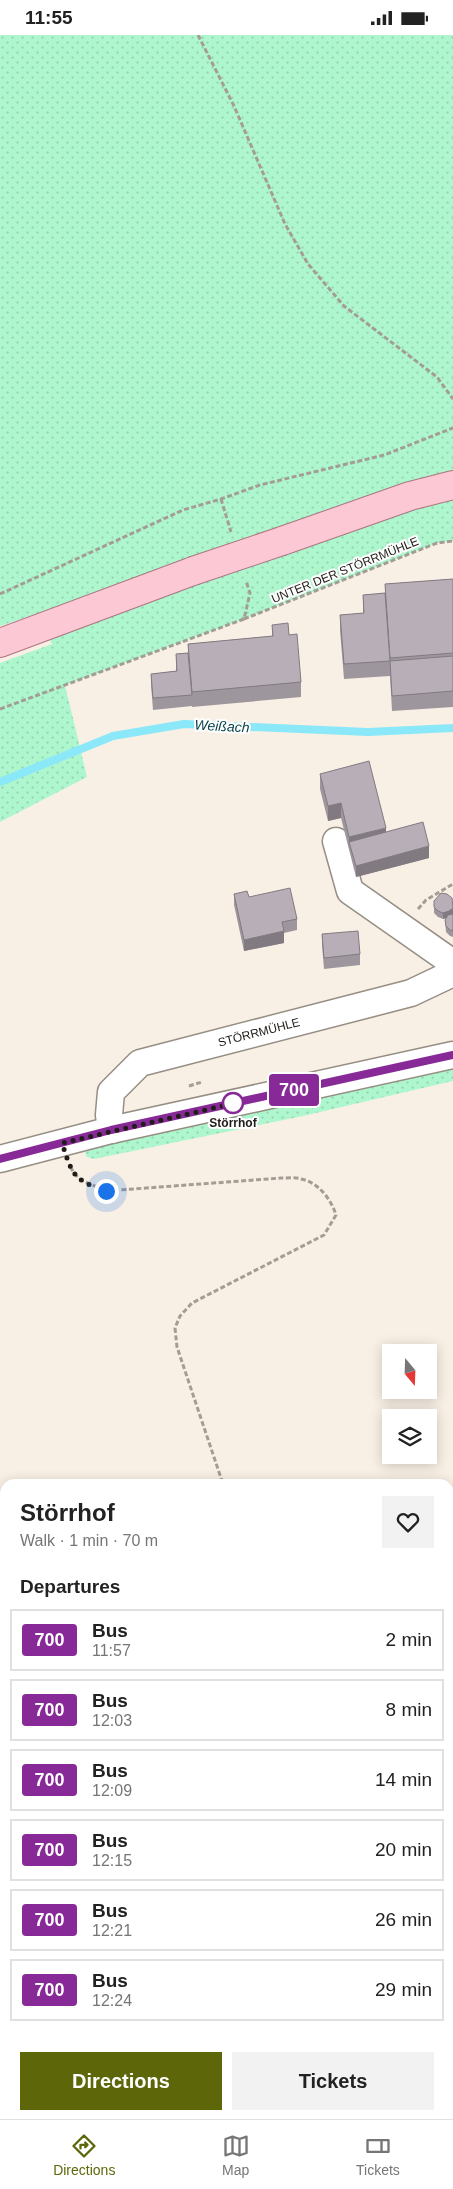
<!DOCTYPE html>
<meta charset="utf-8">
<style>
body{margin:0;font-family:Arial,sans-serif;background:#f2f2f2;color:#222;height:100vh;display:flex;flex-direction:column;font-size:19px;white-space:nowrap}
*{box-sizing:border-box;margin:0}
p{font-size:16px;color:#767676}
.icon{flex:none;width:28px;height:28px;fill:none;stroke:currentColor;stroke-width:2;stroke-linecap:round;stroke-linejoin:round}
.map{position:relative;flex:1;overflow:hidden}
.sheet{position:absolute;left:0px;top:1444px;width:454px;height:641px;display:flex;flex-direction:column;background:#fff;border-radius:15px 15px 0 0;box-shadow:0 2px 12px #0003}
.sheet>*{flex:none}
.badge{padding:0 10px;border-radius:4px;font-size:18px;line-height:32px}
.needle{width:32px;rotate:161deg}
.controls{position:absolute;left:382px;top:1309px;display:grid;gap:10px}
.controls a{display:grid;place-items:center;width:55px;height:55px;border-radius:0px;background:#fff;box-shadow:0 2px 12px #0003;font-size:25px}
.you{position:absolute;width:25px;height:25px;margin:-12px;border:4px solid #fff;border-radius:50%;background:#1a73e8;box-shadow:0 0 0 8px #1a73e833}
.map>.badge{position:absolute;translate:-50% -50%;box-shadow:0 0 0 2px #fff}
h2{padding:0 20px;font-size:19px;line-height:45px}
.round{display:grid;place-items:center;flex:none;width:52px;height:52px;border-radius:0px;background:#f2f2f2}
.headline{display:flex;align-items:center;justify-content:space-between;height:85px;padding:0 20px}
h1{font-size:24px;font-weight:700;line-height:38px}
.cta{display:flex;gap:10px;margin-top:auto;padding:10px 20px}
.cta a{flex:1;height:58px;border-radius:0px;background:#5d6709;color:#fff;font-size:20px;font-weight:700;line-height:58px;text-align:center}
.cta a+a{background:#f2f2f2;color:#222}
ul{padding:0;list-style:none}
li{display:flex;align-items:center;gap:15px;height:62px;margin:0 10px 8px;padding:0 10px;border:2px solid #e0e0e0;border-radius:0px}
li div{flex:1}
li b{display:block;font-size:19px}
li em{font-style:normal}
li .badge{min-width:55px;font-weight:700;text-align:center}
.status{display:flex;justify-content:space-between;align-items:center;height:35px;padding:0 25px;background:#fff;direction:ltr}
.status svg{height:14px;fill:currentColor}
.tab-bar{display:flex;justify-content:space-around;align-items:center;height:70px;border-top:1px solid #e0e0e0;background:#fff;font-size:14px;color:#767676}
.tab-bar a{display:grid;justify-items:center;gap:2px}
.tab-bar .on{color:#5d6709}
.map>svg:first-child{display:block}
.grass{fill:url(#grass-dots)}
.lines{fill:none;stroke-linecap:round;stroke-linejoin:round}
.stream{stroke:#8be8f8;stroke-width:8}
.minor-casing{stroke:#968e84;stroke-width:29}
.major-casing{stroke:#ac7480;stroke-width:30}
.path{stroke:#a49d95;stroke-width:3;stroke-dasharray:5 2.5;stroke-linecap:butt}
.minor{stroke:#fff;stroke-width:26}
.major{stroke:#fbc8d4;stroke-width:28}
.major-bridge-casing{stroke:#ac7480;stroke-width:30;stroke-linecap:butt}
.major-bridge{stroke:#fbc8d4;stroke-width:28}
.wall{fill:#9e969d}
.shaded-wall{fill:#817a80}
.building{fill:#b8aeb7;stroke:#817a80}
.line-casing{stroke:#fff;stroke-width:11}
.line{stroke:#872996;stroke-width:8}
.walk{stroke:#201c19;stroke-width:5;stroke-dasharray:0 9}
.stop-dot{fill:#fff;stroke:#872996;stroke-width:2.5}
.labels{text-anchor:middle;dominant-baseline:central;stroke-width:4;stroke-linejoin:round;paint-order:stroke}
.street-label{font-size:12px;fill:#201c19;stroke:#fff}
.stop-label{font-size:12px;font-weight:bold;fill:#201c19;stroke:#fff}
.water-label{font-size:14px;font-style:italic;fill:#0a444d;stroke:#fff}
</style>
<div class="status"><b>11:55</b><svg viewBox="0 0 49 12"><path d="M0 12V9h3v3zM5 12V6h3v6zM10 12V3h3v9zM15 12V0h3v12zM26 1h20v11H26zM47 4h2v5h-2z"/></svg></div>
<div class="map">
<svg width="453" height="2084" viewBox="0 0 453 2084">
<defs>
<pattern id="grass-dots" width="8" height="8" patternUnits="userSpaceOnUse" patternTransform="scale(1.25)"><rect width="8" height="8" fill="#aef7ce"/><path d="M2 2h.1M6 6h.1" fill="none" stroke="#95d3b0" stroke-width="1.8" stroke-linecap="round"/></pattern>
</defs>
<rect width="100%" height="100%" fill="#f9f0e5"/>
<g class="grass">
<path d="M0,0H453V506L437,508L244,584L65,650L87,742L0,787V628L52,609L36,579L0,591Z"/>
<path d="M453,1032V1046L303,1081L94,1124L87,1122L85,1118L90,1114Z"/>
</g>
<g class="lines">
<path class="stream" d="M0,747L113,701L184,689L368,697L453,693"/>
<defs>
<g id="minor">
<path d="M336,806L350,856L453,928"/>
<path id="s1" d="M111,1095L109,1080L111,1057L140,1028L411,958L453,938"/>
<path d="M0,1124L111,1095L453,1020"/>
</g>
<g id="major">
<path d="M282,506L410,461L453,450"/>
<path d="M0,608L193,536"/>
</g>
</defs>
<use href="#minor" class="minor-casing"/>
<use href="#major" class="major-casing"/>
<g class="path">
<path d="M198,0L234,71L285,189L308,229L344,271L437,342L453,364"/>
<path d="M221,464L231,497"/>
<path d="M0,559L183,475L221,464L260,450L384,420L453,393"/>
<path d="M244,584L437,508L453,506"/>
<path d="M0,674L244,584L250,558L246,546"/>
<path d="M418,874L426,865L453,849"/>
<path d="M189,1051L202,1047"/>
<path d="M70,1132L79,1144L106,1156L281,1143C287,1143 295,1142 301,1144C318,1147 331,1164 336,1180L324,1200L192,1268L180,1281L175,1293L177,1312L223,1449"/>
<path d="M282,2084L286,2080"/>
</g>
<use href="#minor" class="minor"/>
<use href="#major" class="major"/>
<defs>
<path id="major-bridge" d="M193,536L282,506"/>
</defs>
<use href="#major-bridge" class="major-bridge-casing"/>
<use href="#major-bridge" class="major-bridge"/>
</g>
<g class="wall">
<path d="M453,544V672L392,676L390,641L344,644L340,595V580L363,578V560L385,558V549Z"/>
<path d="M272,590L289,600L301,647V662L192,672V671L153,675L151,650V639L176,636V619L188,618V609L272,601Z"/>
<path d="M320,739L386,797L429,823L356,842L341,783L328,786L320,754Z"/>
<path d="M234,859L249,862L297,884V895L284,898V908L244,916L234,870Z"/>
<path d="M434,866L453,879V902L450,901L446,897L445,885L446,883L443,884L438,882L434,878Z"/>
<path d="M322,899L360,919V930L324,934L322,910Z"/>
</g>
<g class="shaded-wall">
<path d="M341,768V783L328,786V771Z"/>
<path d="M386,793V808L349,807V802Z"/>
<path d="M429,811V823L356,842V831Z"/>
<path d="M453,873V879L449,882L443,884V878Z"/>
<path d="M284,896V908L244,916V905Z"/>
</g>
<g class="building">
<path d="M453,544V618L390,623L385,549Z"/>
<path d="M385,558L390,626L344,629L340,580L364,578L363,560Z"/>
<path d="M288,588L289,600L297,599L301,647L192,657L188,609L273,601L272,590Z"/>
<path d="M188,618L192,660L153,663L151,639L177,636L176,619Z"/>
<path d="M453,621V656L392,661L390,626Z"/>
<path d="M369,726L386,793L349,802L341,768L328,771L320,739Z"/>
<path d="M423,787L429,811L356,831L349,807Z"/>
<path d="M290,853L297,884L282,887L284,896L244,905L234,859L247,856L249,862Z"/>
<path d="M441,858L447,859L452,863L453,873L449,876L443,878L438,876L434,872V866Z"/>
<path d="M453,879V896L450,895L446,891L445,885L448,880Z"/>
<path d="M358,896L360,919L324,923L322,899Z"/>
</g>
<g class="lines">
<defs>
<path id="line" d="M0,1124L111,1095L453,1020"/>
</defs>
<use href="#line" class="line-casing"/>
<use href="#line" class="line"/>
<path class="walk" d="M106,1156C73,1145 72,1139 62,1108L240,1067L233,1068"/>
</g>
<circle class="stop-dot" cx="233" cy="1068" r="10"/>
<g class="labels">
<g class="street-label">
<text transform="translate(345 535) rotate(-22)">UNTER DER STÖRRMÜHLE</text>
<text stroke="none"><textPath href="#s1" startOffset="202">STÖRRMÜHLE</textPath></text>
</g>
<g class="stop-label">
<text x="233" y="1088">Störrhof</text>
</g>
<g class="water-label">
<text transform="translate(222 691) rotate(3)">Weißach</text>
</g>
</g>
</svg>
<div class="controls">
<a><svg class="needle" viewBox="-14 -14 28 28"><path d="M0-13l5 13h-10z" fill="#e53935"/><path d="M0 13l5-13h-10z" fill="#767676"/></svg></a>
<a><svg class="icon" aria-label="layers" viewBox="0 0 24 24"><path d="M12 4l9 5-9 5-9-5zM3 14l9 5 9-5"/></svg></a>
</div>
<div class="you" style="left:106px;top:1156px"></div>
<b class="badge" style="left:294px;top:1055px;background:#872996;color:#fff">700</b>
<section class="sheet">
<div class="headline"><div><h1>Störrhof</h1><p>Walk · 1 min · 70 m</p></div><a class="round"><svg class="icon" aria-label="heart" viewBox="0 0 24 24"><path d="M12 20l-8-8c-3-5 5-10 8-4 3-6 11-1 8 4z"/></svg></a></div>
<h2>Departures</h2>
<ul>
<li><span class="badge" style="background:#872996;color:#fff">700</span><div><b>Bus</b><p>11:57</p></div><em>2 min</em></li>
<li><span class="badge" style="background:#872996;color:#fff">700</span><div><b>Bus</b><p>12:03</p></div><em>8 min</em></li>
<li><span class="badge" style="background:#872996;color:#fff">700</span><div><b>Bus</b><p>12:09</p></div><em>14 min</em></li>
<li><span class="badge" style="background:#872996;color:#fff">700</span><div><b>Bus</b><p>12:15</p></div><em>20 min</em></li>
<li><span class="badge" style="background:#872996;color:#fff">700</span><div><b>Bus</b><p>12:21</p></div><em>26 min</em></li>
<li><span class="badge" style="background:#872996;color:#fff">700</span><div><b>Bus</b><p>12:24</p></div><em>29 min</em></li>
</ul>
<div class="cta"><a>Directions</a><a>Tickets</a></div>
</section>
</div>
<nav class="tab-bar">
<a class="on"><svg class="icon" aria-label="directions" viewBox="0 0 24 24"><path d="M12 3l9 9-9 9-9-9zM9 14v-3h6M13 9l2 2-2 2"/></svg>Directions</a>
<a><svg class="icon" aria-label="map" viewBox="0 0 24 24"><path d="M3 6l6-2 6 2 6-2v14l-6 2-6-2-6 2zM9 4v14M15 6v14"/></svg>Map</a>
<a><svg class="icon" aria-label="tickets" viewBox="0 0 24 24"><path d="M3 7h18v10H3zM15 7v10"/></svg>Tickets</a>
</nav>
